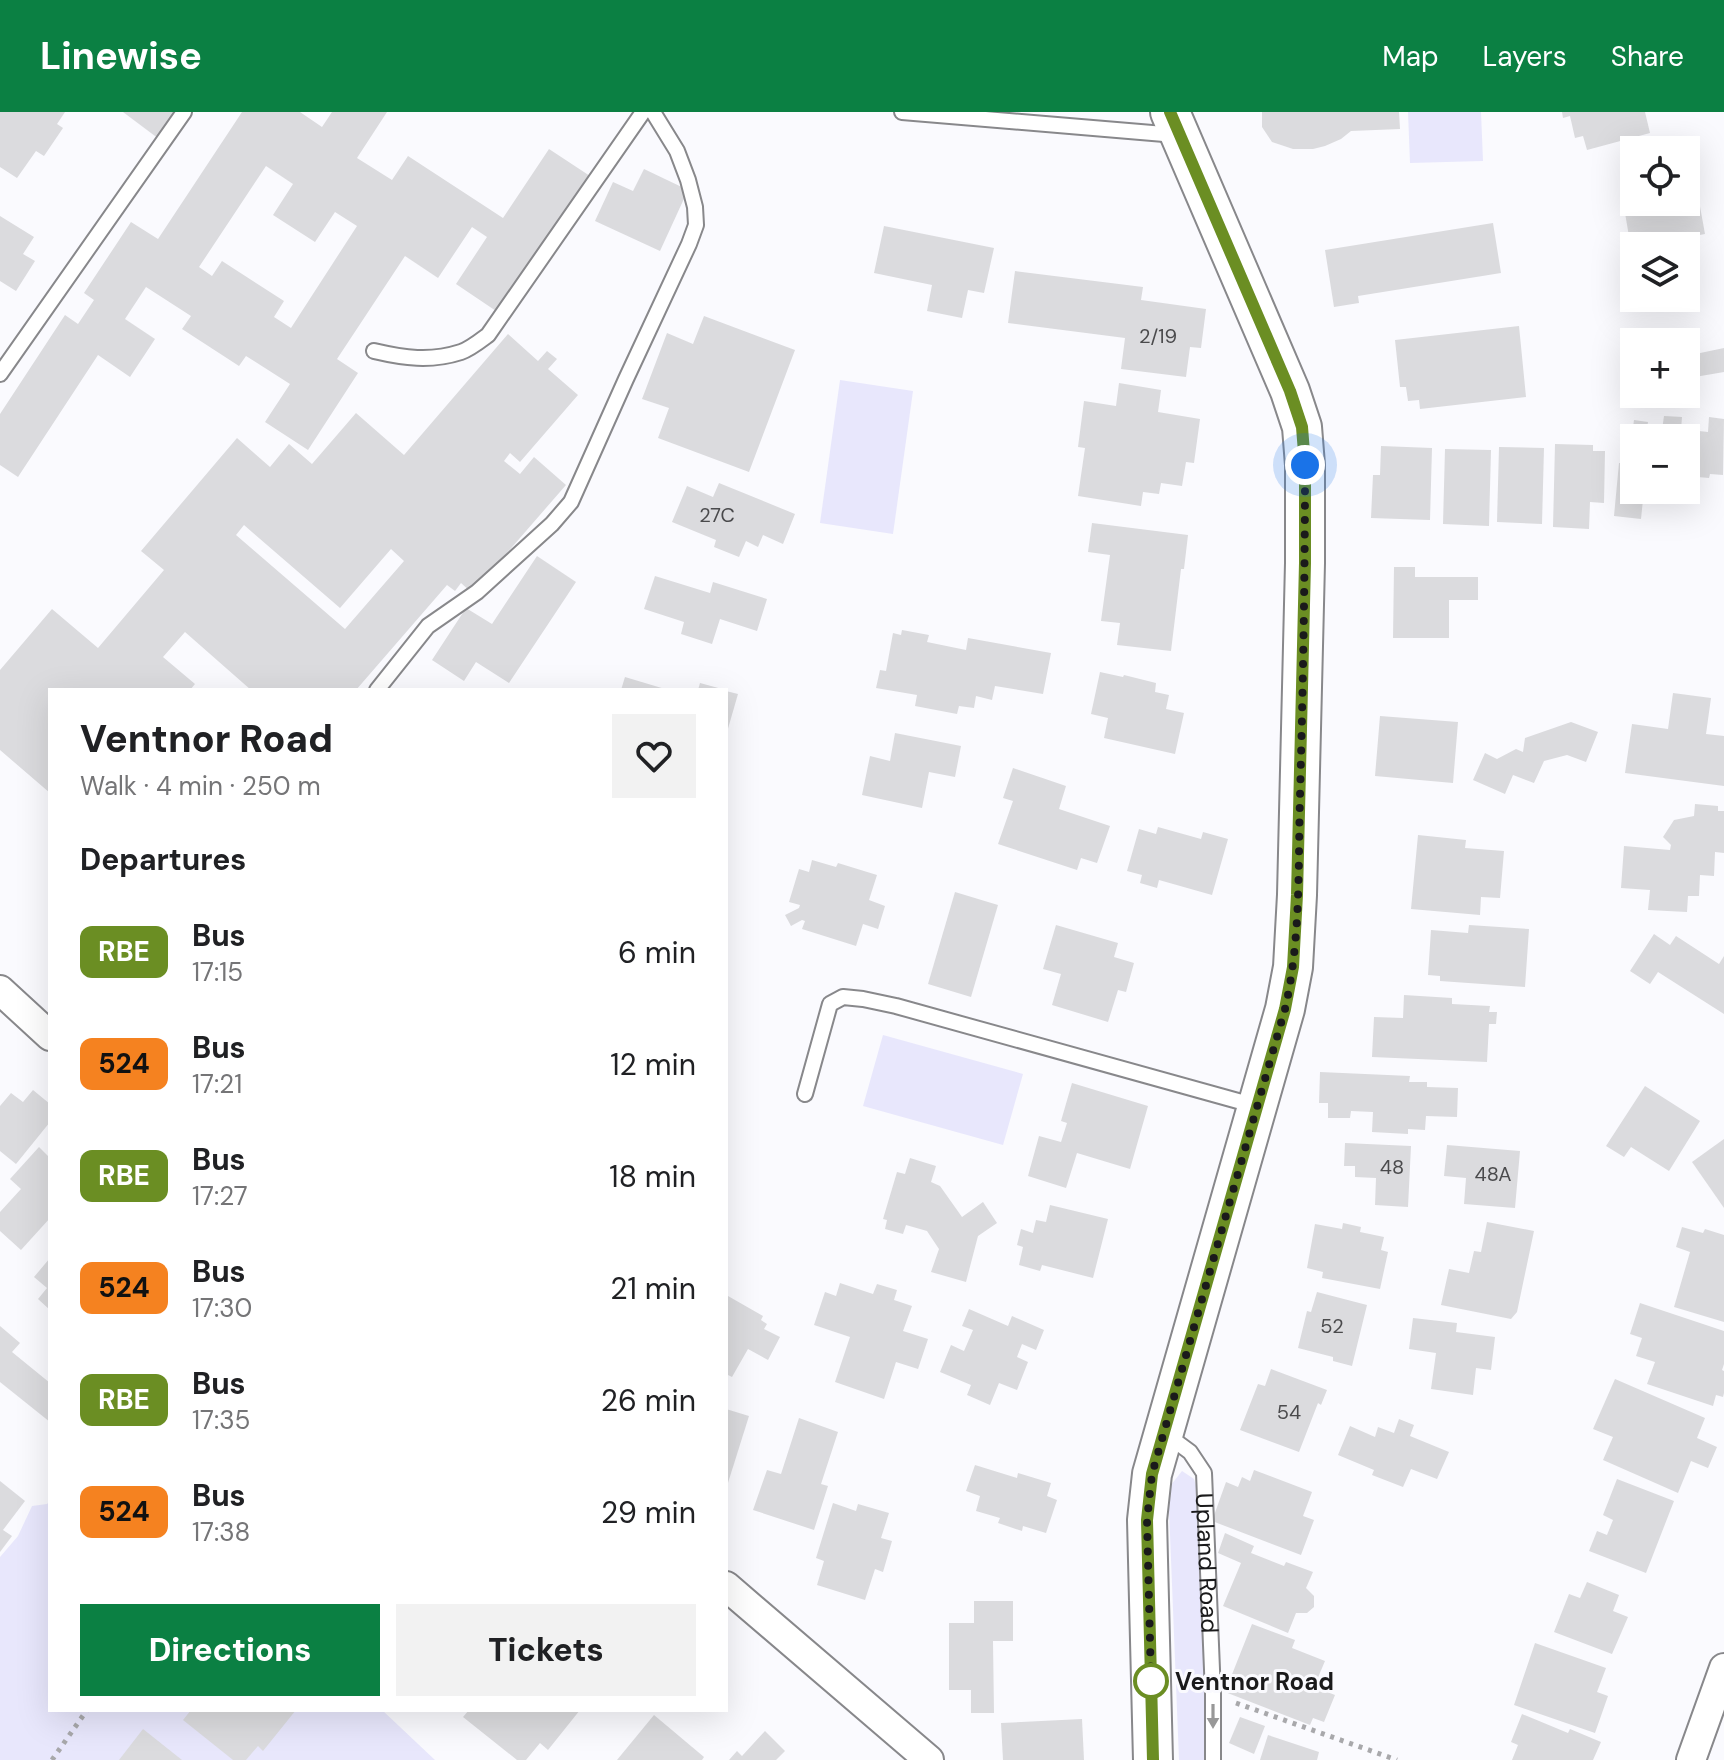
<!DOCTYPE html>
<meta charset="utf-8">
<style>
body{margin:0;font-family:"DM Sans",sans-serif;background:#f2f2f2;color:#202124;height:100vh;display:flex;flex-direction:column;font-size:30px;white-space:nowrap}
*{box-sizing:border-box;margin:0}
p{font-size:26px;color:#757577}
.icon{flex:none;width:44px;height:44px;fill:none;stroke:currentColor;stroke-width:2;stroke-linecap:round;stroke-linejoin:round}
.map{position:relative;flex:1;overflow:hidden}
.sheet{position:absolute;left:48px;top:576px;width:680px;height:1024px;display:flex;flex-direction:column;background:#fff;border-radius:0px;box-shadow:0 8px 32px #0002}
.sheet>*{flex:none}
.badge{padding:0 16px;border-radius:12px;font-size:28px;line-height:52px}
.controls{position:absolute;left:1620px;top:24px;display:grid;gap:16px}
.controls a{display:grid;place-items:center;width:80px;height:80px;border-radius:0px;background:#fff;box-shadow:0 8px 32px #0002;font-size:40px}
.you{position:absolute;width:40px;height:40px;margin:-20px;border:6px solid #fff;border-radius:50%;background:#1a73e8;box-shadow:0 0 0 12px #1a73e833}
.map>.badge{position:absolute;translate:-50% -50%;box-shadow:0 0 0 4px #fff}
h2{padding:0 32px;font-size:30px;line-height:72px}
.round{display:grid;place-items:center;flex:none;width:84px;height:84px;border-radius:0px;background:#f2f2f2}
.headline{display:flex;align-items:center;justify-content:space-between;height:136px;padding:0 32px}
h1{font-size:38px;font-weight:800;line-height:60px}
.button{display:flex;gap:16px;margin-top:auto;padding:16px 32px}
.button a{flex:1;height:92px;border-radius:0px;background:#0b8043;color:#fff;font-size:32px;font-weight:800;line-height:92px;text-align:center}
.button a+a{background:#f2f2f2;color:#202124}
ul{padding:0;list-style:none}
li{display:flex;align-items:center;gap:24px;height:112px;padding:0 32px}
li div{flex:1}
li b{display:block;font-size:30px}
li em{font-style:normal}
li .badge{min-width:88px;font-weight:700;text-align:center}
header{display:flex;align-items:center;gap:48px;box-sizing:border-box;height:112px;padding:0 40px;background:#0b8043;color:#fff}
header strong{font-size:38px}
nav{display:flex;gap:44px;margin-inline-start:auto;font-size:28px}
.map>svg:first-child{display:block}
.green{fill:#e8e7fc}
.building{fill:#dbdbde;fill-rule:evenodd}
.lines{fill:none;stroke-linecap:round;stroke-linejoin:round}
.service-casing{stroke:#88888b;stroke-width:18}
.minor-casing{stroke:#88888b;stroke-width:32}
.secondary-casing{stroke:#88888b;stroke-width:42}
.path{stroke:#a8a8ab;stroke-width:5;stroke-dasharray:4 6;stroke-linecap:butt}
.service{stroke:#fff;stroke-width:14}
.minor{stroke:#fff;stroke-width:28}
.secondary{stroke:#fff;stroke-width:38}
.oneway{fill:#989898}
.line-casing{stroke:#fff;stroke-width:18}
.line{stroke:#6b8e23;stroke-width:12}
.walk{stroke:#1a1a1b;stroke-width:8;stroke-dasharray:0 14.4}
.stop-dot{fill:#fff;stroke:#6b8e23;stroke-width:4}
.labels{text-anchor:middle;dominant-baseline:central;stroke-width:6;stroke-linejoin:round;paint-order:stroke}
.number-label{font-size:20px;fill:#4a4a4c}
.street-label{font-size:24px;fill:#1a1a1b;stroke:#fafafe}
.stop-label{font-size:24px;font-weight:bold;fill:#1a1a1b;stroke:#fafafe;text-anchor:start}
</style>
<header>
<strong>Linewise</strong>
<nav><a>Map</a><a>Layers</a><a>Share</a></nav>
</header>
<div class="map">
<svg width="1724" height="1648" viewBox="0 0 1724 1648">
<rect width="100%" height="100%" fill="#fafafe"/>
<g class="green">
<path d="M1408,0H1481L1483,49L1410,51Z"/>
<path d="M840,268L913,279L893,422L820,411Z"/>
<path d="M883,923L1023,962L1003,1033L863,994Z"/>
<path d="M1182,1359L1194,1367L1200,1387L1207,1648H1179L1169,1397L1171,1373Z"/>
<path d="M50,1389V1598H382L435,1648H0V1445L18,1424L32,1394L47,1392Z"/>
</g>
<g class="building">
<path d="M0,0H65L57,12L63,16L44,44L36,39L17,66L0,55Z"/>
<path d="M123,0H180L159,27Z"/>
<path d="M242,0H300L322,15L332,0H387L357,46L392,68L408,44L503,106L549,37L590,64L499,201L456,172L487,125L472,115L438,166L405,144L337,247L358,261L308,338L265,310L290,272L246,244L239,254L182,217L191,204L146,175L125,207L155,227L130,265L98,243L18,365L0,353V302L65,203L78,212L94,188L84,181L131,110L158,127ZM266,54L293,72L273,103L315,130L335,100L357,114L291,216L274,205L284,189L222,149L212,164L199,155Z"/>
<path d="M1262,0H1399L1400,17L1351,19L1341,27L1325,34L1313,37H1293L1272,30L1262,15Z"/>
<path d="M1562,0H1645L1650,21L1587,38L1583,24L1575,26L1570,4L1563,6Z"/>
<path d="M644,57L688,78L660,139L595,109L613,70L633,79Z"/>
<path d="M1695,67L1705,122L1652,132L1651,125L1630,130L1621,78L1634,75V90H1686V68Z"/>
<path d="M0,104L34,125L23,142L35,149L16,179L0,169Z"/>
<path d="M1493,111L1501,161L1358,184L1359,191L1334,195L1325,138Z"/>
<path d="M884,114L994,136L984,181L968,178L962,206L927,199L932,173L874,161Z"/>
<path d="M1015,159L1143,175L1141,188L1206,197L1201,236L1190,235L1186,265L1121,257L1125,226L1008,211Z"/>
<path d="M704,204L795,238L749,360L658,326L669,296L642,287L667,221L693,232Z"/>
<path d="M1519,214L1526,285L1420,297L1419,288L1408,289L1406,275H1400L1395,228Z"/>
<path d="M508,222L538,249L547,239L557,247L548,257L578,283L520,350L510,341L504,349L520,362L534,345L566,373L472,481L461,471L455,479L447,473L356,578H251L185,520L163,545L195,572L190,578H50V681L0,638V558L52,497L98,536L164,458L141,439L237,326L270,355L289,332L312,352L356,301L404,343ZM244,413L340,496L391,437L404,449L345,517L236,423Z"/>
<path d="M1724,236V260L1689,266L1686,258V244Z"/>
<path d="M1119,271L1161,278L1158,300L1200,307L1194,351L1186,350L1182,374L1161,371L1159,382L1143,380L1141,394L1078,384L1085,336L1078,335L1084,289L1116,294Z"/>
<path d="M1634,282H1685V284L1635,290Z"/>
<path d="M1664,304L1682,305L1681,317L1708,320L1709,305L1724,307L1723,363L1710,362L1709,366L1686,364V326H1634V378H1644L1641,407L1614,404L1619,351H1623L1626,316H1633L1634,308L1648,310L1647,317L1662,318Z"/>
<path d="M1555,332L1593,333V339H1605L1604,391L1590,390L1589,417L1553,415Z"/>
<path d="M1381,334L1432,336L1430,408L1371,406L1373,363H1380Z"/>
<path d="M1499,335L1544,336L1542,412L1497,410Z"/>
<path d="M1445,337L1491,338L1489,414L1443,412Z"/>
<path d="M719,371L795,402L783,432L763,423L758,435L746,429L739,445L714,435L716,428L672,410L687,374L713,385Z"/>
<path d="M1092,411L1188,423L1184,457H1181L1171,539L1117,533L1120,511L1101,509L1110,443L1088,440Z"/>
<path d="M537,444L576,470L509,571L476,550L464,569L432,548L466,496L492,512Z"/>
<path d="M1394,455H1415V465H1478V488H1449V526H1393Z"/>
<path d="M655,464L710,481L713,470L767,487L757,519L720,507L712,532L681,522L684,510L644,497Z"/>
<path d="M902,518L929,523L927,530L966,538L968,526L1051,541L1043,582L995,574L992,588L976,584L974,596L959,594L957,602L915,594L917,583L876,576L880,558L886,559L893,521L901,523Z"/>
<path d="M1100,560L1123,565L1124,563L1156,571L1155,580L1169,583L1166,597L1184,601L1175,642L1104,626L1108,606L1091,602Z"/>
<path d="M625,565L665,577V578H621Z"/>
<path d="M700,571L722,577L721,578H698Z"/>
<path d="M726,579L738,582L727,620H726Z"/>
<path d="M1673,581L1711,586L1706,622L1724,624V674L1625,661L1632,612L1668,617Z"/>
<path d="M1380,604L1458,610L1453,671L1375,664Z"/>
<path d="M1571,610L1598,620L1586,650L1567,643L1544,649L1534,671L1513,663L1505,682L1473,668L1485,641L1497,647L1516,637L1523,640L1525,626Z"/>
<path d="M895,621L961,634L955,665L929,660L922,696L862,683L870,644L890,649Z"/>
<path d="M1013,656L1066,674L1059,697L1110,714L1097,751L1081,746L1077,758L998,732L1013,689L1003,686Z"/>
<path d="M1695,692L1718,694V699H1724V741L1715,740L1714,764L1700,763L1699,784H1688L1687,800L1648,798L1650,778L1621,776L1624,734L1670,738L1671,733L1663,725L1674,708L1694,704Z"/>
<path d="M1158,715L1201,727L1203,720L1228,727L1212,783L1159,768L1157,776L1140,771L1142,763L1127,759L1139,717L1156,722Z"/>
<path d="M1418,723L1466,728L1465,736L1504,739L1500,786L1481,785L1480,803L1411,797Z"/>
<path d="M812,748L836,755L838,751L877,763L869,788L885,794L878,817L863,812L856,834L802,817L805,809L802,808L791,814L785,803L799,796L800,793L789,790L799,757L809,760Z"/>
<path d="M955,780L998,793L971,885L928,872Z"/>
<path d="M1056,813L1118,831L1114,845L1134,851L1126,880L1118,878L1108,910L1052,893L1061,862L1043,857Z"/>
<path d="M1469,813L1529,817L1525,875L1440,869V864L1428,863L1431,818L1468,821Z"/>
<path d="M1654,822L1670,833L1676,824L1719,852L1724,844V902L1658,860L1650,872L1630,859Z"/>
<path d="M1404,883L1452,886V892L1490,894L1489,900H1497L1496,912H1489L1487,950L1372,945L1374,905L1403,906Z"/>
<path d="M1320,960L1410,964L1409,970H1427V975L1458,976L1457,1005L1426,1004L1425,1018L1408,1017V1022L1372,1020L1373,1000L1351,999L1350,1006H1328V991H1319Z"/>
<path d="M1072,971L1148,994L1130,1057L1077,1041L1066,1076L1028,1064L1039,1024L1061,1030L1067,1011L1061,1009Z"/>
<path d="M1645,974L1700,1009L1669,1059L1631,1035L1624,1045L1606,1034Z"/>
<path d="M33,978L50,992V1010L16,1052L0,1039V994L11,981L23,990Z"/>
<path d="M1724,1027V1096L1692,1050Z"/>
<path d="M1345,1031L1411,1034L1408,1095L1375,1093L1376,1066L1355,1065V1054H1344Z"/>
<path d="M1447,1033L1520,1039L1515,1096L1464,1092L1466,1066L1444,1064Z"/>
<path d="M39,1035L50,1046V1106L21,1138L0,1119V1100L21,1077L10,1067Z"/>
<path d="M910,1046L936,1054L931,1070L940,1074L962,1105L983,1090L997,1111L978,1124L966,1170L931,1160L939,1137L927,1119L906,1113L903,1122L885,1117L887,1108L883,1107L897,1060L905,1062Z"/>
<path d="M1050,1093L1108,1107L1093,1166L1042,1153L1040,1159L1019,1153L1023,1135L1017,1133L1021,1117L1033,1121L1036,1108L1046,1110Z"/>
<path d="M1487,1110L1534,1119L1517,1200L1511,1207L1441,1193L1449,1157L1469,1161L1474,1139L1481,1140Z"/>
<path d="M1343,1111L1361,1115L1360,1120L1384,1125L1381,1138L1388,1140L1380,1177L1322,1166L1323,1160L1307,1156L1315,1112L1342,1117Z"/>
<path d="M1682,1115L1703,1121L1705,1117L1724,1123V1210L1674,1195L1690,1140L1676,1135Z"/>
<path d="M50,1146V1198L38,1187L47,1176L34,1165Z"/>
<path d="M840,1171L873,1182L877,1172L897,1178L894,1188L912,1194L903,1219L928,1227L918,1257L896,1250L884,1287L835,1270L850,1225L814,1213L825,1180L836,1184Z"/>
<path d="M1317,1180L1367,1193L1352,1254L1333,1249V1245L1298,1236L1307,1199L1311,1200Z"/>
<path d="M728,1184L763,1204L761,1208L767,1212L764,1217L780,1225L768,1248L748,1237L732,1265L726,1262V1187Z"/>
<path d="M1640,1191L1724,1219V1252L1722,1258L1724,1259V1281L1723,1285L1716,1283L1713,1294L1647,1272L1655,1250L1636,1244L1642,1226L1630,1222Z"/>
<path d="M969,1197L1008,1214L1012,1204L1044,1218L1036,1238L1022,1232L1017,1245L1028,1250L1017,1278L999,1271L990,1293L967,1283L971,1273L940,1260L951,1233L964,1239L973,1218L962,1214Z"/>
<path d="M1413,1206L1457,1211L1456,1220L1495,1225L1491,1258L1476,1256L1473,1283L1431,1277L1436,1241L1409,1237Z"/>
<path d="M0,1214L20,1231L12,1240L50,1271V1310L0,1270Z"/>
<path d="M1271,1257L1327,1278L1321,1293L1318,1291L1299,1340L1240,1318L1258,1272L1265,1274Z"/>
<path d="M1615,1267L1705,1306L1697,1326L1717,1335L1708,1356L1691,1349L1678,1381L1603,1348L1613,1325L1593,1317Z"/>
<path d="M726,1297L749,1304L727,1374H726Z"/>
<path d="M799,1306L838,1320L821,1372L828,1374L814,1418L753,1398L767,1358L781,1362Z"/>
<path d="M1399,1307L1414,1313L1410,1324L1449,1340L1437,1367L1411,1357L1403,1375L1372,1363L1374,1358L1338,1343L1350,1314L1375,1325L1378,1315L1394,1321Z"/>
<path d="M975,1353L1017,1366L1018,1361L1051,1371L1047,1384L1057,1388L1046,1421L1023,1414L1022,1419L998,1411L1000,1406L976,1399L980,1384L966,1379Z"/>
<path d="M1254,1358L1312,1380L1303,1404L1314,1408L1301,1443L1212,1409L1226,1370L1238,1375L1242,1365L1250,1369Z"/>
<path d="M1617,1367L1674,1389L1646,1461L1589,1439L1597,1419L1607,1423L1613,1408L1603,1403Z"/>
<path d="M0,1369L25,1389L3,1418L12,1424L0,1440Z"/>
<path d="M833,1391L856,1399L858,1392L889,1401L881,1426L892,1429L883,1460L875,1457L865,1488L817,1473L824,1449L816,1446Z"/>
<path d="M1225,1421L1254,1434L1251,1441L1284,1454L1286,1450L1313,1460L1306,1476L1314,1484V1495L1307,1501H1296L1288,1521L1223,1494L1241,1451L1218,1441Z"/>
<path d="M1587,1470L1619,1483L1613,1499L1628,1505L1612,1542L1554,1520L1569,1482L1580,1486Z"/>
<path d="M974,1489H1013V1529H993L994,1601H971V1578H949V1511H974Z"/>
<path d="M1252,1512L1295,1528L1292,1536L1325,1549L1314,1575L1335,1583L1324,1610L1313,1606L1310,1613L1225,1580Z"/>
<path d="M1535,1531L1606,1556L1597,1580L1608,1584L1595,1621L1514,1593Z"/>
<path d="M191,1598H296L263,1639L258,1634L246,1648H233L183,1608Z"/>
<path d="M469,1598H580L548,1638L540,1631L526,1648H517L463,1605Z"/>
<path d="M1522,1602L1568,1621L1570,1617L1601,1630L1593,1648H1512L1518,1633L1511,1630Z"/>
<path d="M654,1603L704,1645L702,1648H617Z"/>
<path d="M1240,1605L1265,1614L1254,1642L1229,1631Z"/>
<path d="M1082,1607L1084,1648H1003L1001,1611Z"/>
<path d="M143,1617L182,1648H119Z"/>
<path d="M765,1619L785,1639L776,1648H729L737,1639L742,1644Z"/>
<path d="M1268,1623L1319,1640L1317,1648H1260Z"/>
</g>
<g class="lines">
<defs>
<g id="service">
<path d="M902,0L1176,23"/>
<path d="M374,239C404,246 430,250 461,240C470,237 480,229 488,223L643,0"/>
<path d="M0,262L184,0"/>
<path d="M377,578L428,514L477,480L552,412L571,390L626,267L689,132L696,113L695,95L688,68L677,39L653,0"/>
<path d="M805,982L830,892L843,885L863,887L896,894L1256,994"/>
<path id="s1" d="M1167,1323L1190,1340L1204,1361L1213,1582V1648"/>
</g>
<g id="minor">
<path d="M0,878L50,924"/>
<path d="M726,1474L929,1648"/>
<path d="M1691,1648L1724,1556"/>
</g>
<path id="secondary" d="M1153,1648L1147,1408L1152,1362L1285,897L1293,855L1297,783L1305,451V353L1302,315L1290,279L1170,0"/>
</defs>
<use href="#service" class="service-casing"/>
<use href="#minor" class="minor-casing"/>
<use href="#secondary" class="secondary-casing"/>
<g class="path">
<path d="M1236,1591L1397,1648"/>
<path d="M52,1648L87,1598"/>
</g>
<use href="#service" class="service"/>
<use href="#minor" class="minor"/>
<use href="#secondary" class="secondary"/>
</g>
<defs><path id="oneway-solid" d="M-6-.8H1V-3.2L6.5 0L1 3.2V.8H-6Z" transform="scale(2)"/></defs>
<use class="oneway" href="#oneway-solid" transform="translate(1213 1604) rotate(90)"/>
<g class="lines">
<defs>
<path id="line" d="M1153,1648L1147,1408L1152,1362L1285,897L1293,855L1297,783L1305,451V353L1302,315L1290,279L1170,0"/>
</defs>
<use href="#line" class="line-casing"/>
<use href="#line" class="line"/>
<path class="walk" d="M1151,1569L1147,1408L1152,1362L1285,897C1301,828 1298,755 1300,684C1303,573 1305,463 1305,353"/>
</g>
<circle class="stop-dot" cx="1151" cy="1569" r="16"/>
<g class="labels">
<g class="number-label">
<text x="1158" y="224">2/19</text>
<text x="717" y="403">27C</text>
<text x="1392" y="1055">48</text>
<text x="1493" y="1062">48A</text>
<text x="1332" y="1214">52</text>
<text x="1289" y="1300">54</text>
</g>
<g class="street-label">
<text stroke="none"><textPath href="#s1" startOffset="144">Upland Road</textPath></text>
</g>
<g class="stop-label">
<text x="1175" y="1569">Ventnor Road</text>
</g>
</g>
</svg>
<div class="controls">
<a><svg class="icon" aria-label="locate" viewBox="0 0 24 24"><circle cx="12" cy="12" r="6"/><path d="M12 2v4M12 18v4M2 12h4M18 12h4"/></svg></a>
<a><svg class="icon" aria-label="layers" viewBox="0 0 24 24"><path d="M12 4l9 5-9 5-9-5zM3 14l9 5 9-5"/></svg></a>
<a>+</a>
<a>−</a>
</div>
<div class="you" style="left:1305px;top:353px"></div>
<section class="sheet">
<div class="headline"><div><h1>Ventnor Road</h1><p>Walk · 4 min · 250 m</p></div><a class="round"><svg class="icon" aria-label="heart" viewBox="0 0 24 24"><path d="M12 20l-8-8c-3-5 5-10 8-4 3-6 11-1 8 4z"/></svg></a></div>
<h2>Departures</h2>
<ul>
<li><span class="badge" style="background:#6b8e23;color:#fff">RBE</span><div><b>Bus</b><p>17:15</p></div><em>6 min</em></li>
<li><span class="badge" style="background:#f58220;color:#111">524</span><div><b>Bus</b><p>17:21</p></div><em>12 min</em></li>
<li><span class="badge" style="background:#6b8e23;color:#fff">RBE</span><div><b>Bus</b><p>17:27</p></div><em>18 min</em></li>
<li><span class="badge" style="background:#f58220;color:#111">524</span><div><b>Bus</b><p>17:30</p></div><em>21 min</em></li>
<li><span class="badge" style="background:#6b8e23;color:#fff">RBE</span><div><b>Bus</b><p>17:35</p></div><em>26 min</em></li>
<li><span class="badge" style="background:#f58220;color:#111">524</span><div><b>Bus</b><p>17:38</p></div><em>29 min</em></li>
</ul>
<div class="button"><a>Directions</a><a>Tickets</a></div>
</section>
</div>
